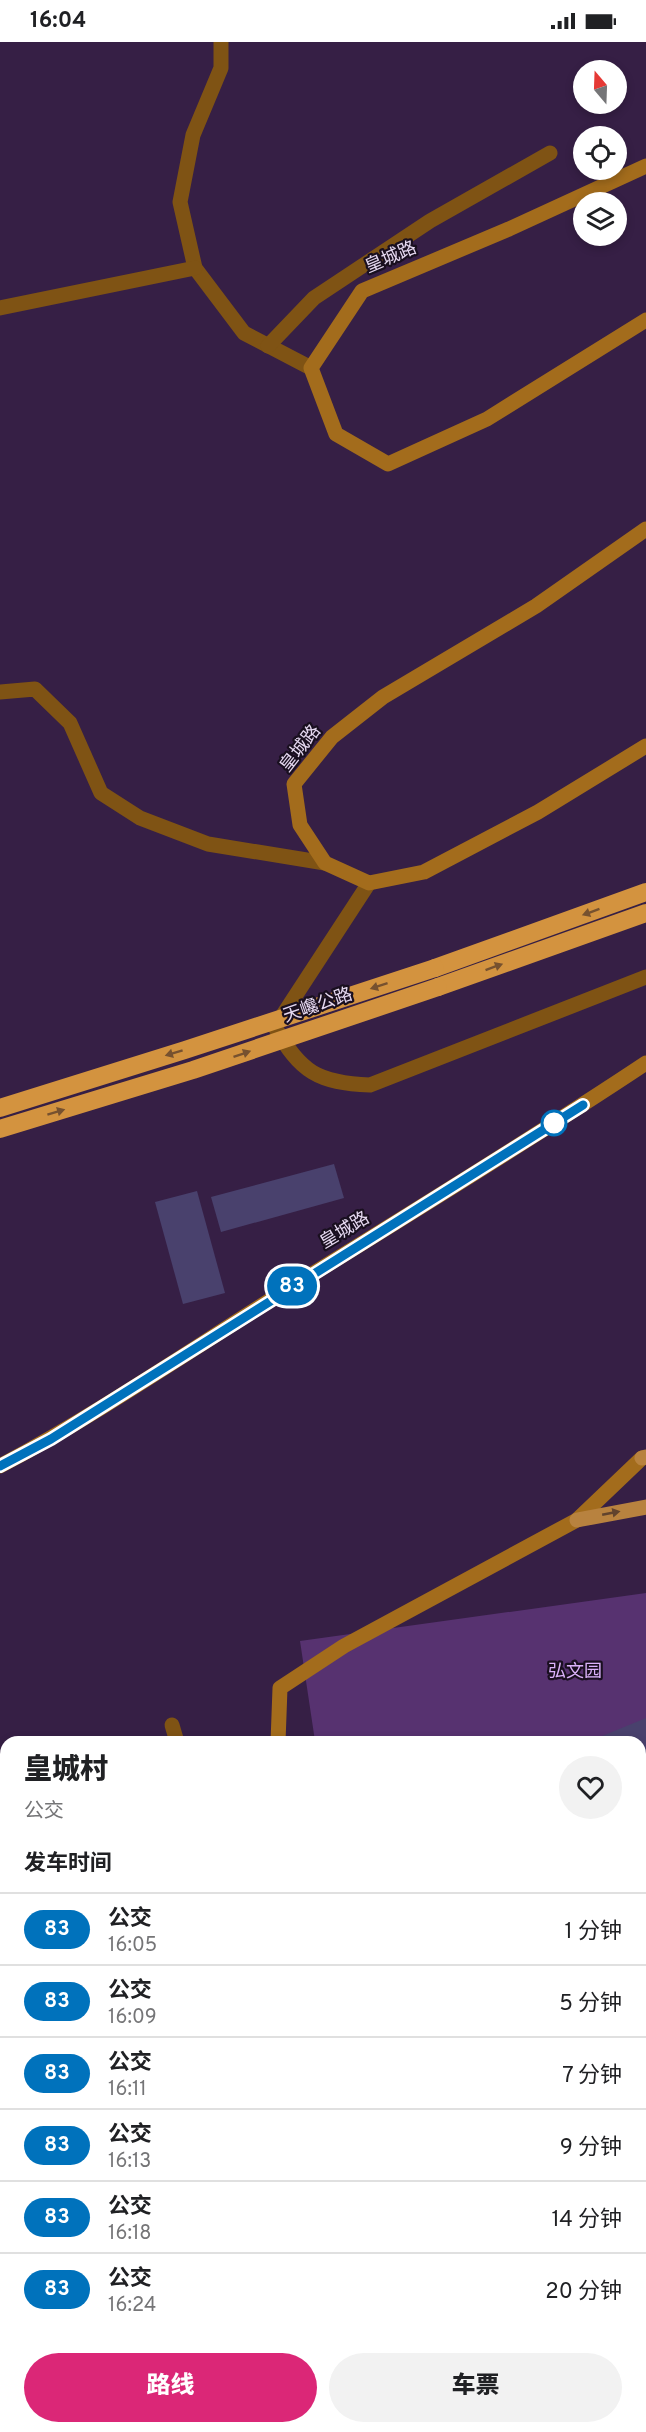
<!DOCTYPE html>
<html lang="zh">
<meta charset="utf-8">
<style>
body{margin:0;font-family:Overpass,"Noto Sans SC",sans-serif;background:#f2f2f2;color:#202124;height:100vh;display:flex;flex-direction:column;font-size:22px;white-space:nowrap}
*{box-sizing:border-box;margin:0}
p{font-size:20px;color:#757577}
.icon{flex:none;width:33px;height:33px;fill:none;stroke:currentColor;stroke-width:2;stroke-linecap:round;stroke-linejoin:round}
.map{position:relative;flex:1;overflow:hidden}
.side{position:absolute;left:0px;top:1694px;width:646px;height:698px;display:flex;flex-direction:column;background:#fff;border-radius:18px 18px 0 0;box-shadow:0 3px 9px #0003}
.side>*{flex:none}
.badge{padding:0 12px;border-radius:20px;font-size:21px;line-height:39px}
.needle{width:39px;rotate:341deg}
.tools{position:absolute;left:573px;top:18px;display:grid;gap:12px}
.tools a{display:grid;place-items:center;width:54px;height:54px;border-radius:50%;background:#fff;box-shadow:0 3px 9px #0003;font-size:30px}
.map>.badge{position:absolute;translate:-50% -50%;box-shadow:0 0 0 3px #fff}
h2{padding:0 24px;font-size:22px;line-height:54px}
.round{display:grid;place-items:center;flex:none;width:63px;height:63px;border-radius:32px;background:#f2f2f2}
.overview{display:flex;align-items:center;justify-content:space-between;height:102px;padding:0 24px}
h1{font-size:28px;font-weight:800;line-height:45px}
.action{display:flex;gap:12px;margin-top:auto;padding:12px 24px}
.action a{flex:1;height:69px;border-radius:36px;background:#db2777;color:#fff;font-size:24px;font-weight:800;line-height:69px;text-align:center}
.action a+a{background:#f2f2f2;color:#202124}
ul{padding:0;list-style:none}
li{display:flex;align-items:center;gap:18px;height:72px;padding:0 24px;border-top:2px solid #e0e0e0}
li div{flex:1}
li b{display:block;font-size:22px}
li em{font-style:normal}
li .badge{min-width:66px;font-weight:700;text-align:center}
.status{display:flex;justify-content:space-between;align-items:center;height:42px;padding:0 30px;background:#fff;direction:ltr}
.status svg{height:16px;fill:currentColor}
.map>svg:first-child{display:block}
.green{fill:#573270}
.building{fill:#49416d}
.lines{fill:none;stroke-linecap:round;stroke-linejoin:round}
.path{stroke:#8c7a99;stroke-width:4;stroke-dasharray:4.5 3;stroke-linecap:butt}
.street{stroke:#7f5314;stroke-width:15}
.secondary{stroke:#a36c1c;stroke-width:15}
.primary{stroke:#b8823f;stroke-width:15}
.highway{stroke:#d3933f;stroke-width:18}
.highway-bridge{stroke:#d3933f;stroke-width:18}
.oneway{fill:#76512f}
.oneway2{fill:#61432d}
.line-casing{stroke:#fff;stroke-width:14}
.line{stroke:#0072bc;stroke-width:9}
.stop-dot{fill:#fff;stroke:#0072bc;stroke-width:3}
.labels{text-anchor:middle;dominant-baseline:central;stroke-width:4.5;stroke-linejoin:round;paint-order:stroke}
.street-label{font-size:18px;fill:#e5d8f0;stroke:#190f1f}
.park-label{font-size:18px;fill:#dbb2fa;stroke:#190f1f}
</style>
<div class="status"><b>16:04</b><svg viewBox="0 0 49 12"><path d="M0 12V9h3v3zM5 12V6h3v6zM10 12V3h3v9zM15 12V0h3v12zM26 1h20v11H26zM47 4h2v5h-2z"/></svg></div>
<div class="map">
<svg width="646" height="2390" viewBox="0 0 646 2390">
<rect width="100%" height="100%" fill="#361f45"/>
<path class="green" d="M646,1551V2390H415V2385H640V1700L315,1699L300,1599Z"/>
<g class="building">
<path d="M334,1122L344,1156L221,1190L211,1155Z"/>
<path d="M197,1149L225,1251L183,1262L155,1160Z"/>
<path d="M646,1676V1753L640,1755V1700L590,1699Z"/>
<path d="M6,1960V2036L0,2038V1962Z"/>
<path d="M6,2142V2217L0,2219V2143Z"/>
</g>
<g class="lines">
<g class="path">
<path d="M640,1881L646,1883"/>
<path d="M640,2138L646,2141"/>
<path d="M640,2206L646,2204"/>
<path d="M494,2390L495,2385"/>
</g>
<g class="street">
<path d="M221,0V26L193,93L180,160L195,226L244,291L311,326"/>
<path d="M0,266L195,226"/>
<path d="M268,304L314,256L430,179L550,111"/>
<path d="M0,650L35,647L70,681L101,751L140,776L208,802L325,821"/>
<path d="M369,841L275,985C300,1030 318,1041 370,1043L646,935"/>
<path d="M172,1683L177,1700"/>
<path d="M0,2273L6,2271"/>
</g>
<g class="secondary">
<path d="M646,124L509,187L362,249L311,326L336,392L388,422L487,377L646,278"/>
<path d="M646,487L536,564L383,655L332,695L294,742L300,783L325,821L369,841L424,830L538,770L646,704"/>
<path d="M0,1424C107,1367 206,1297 309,1234C422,1164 535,1095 646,1021"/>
<path d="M278,1700L280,1646L344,1604L577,1478L642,1416"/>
<path d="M366,2385V2390"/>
</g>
<g class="primary">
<path d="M642,1416L646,1415"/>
<path d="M577,1478L646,1465"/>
</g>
<g class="highway">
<path d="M435,926L646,850"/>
<path d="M438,945L646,871"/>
</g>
<g class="highway-bridge">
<path d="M0,1066L185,1008L435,926"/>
<path d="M0,1087L193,1028L438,945"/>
</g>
</g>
<defs><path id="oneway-solid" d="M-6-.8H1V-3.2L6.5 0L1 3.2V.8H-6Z" transform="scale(1.5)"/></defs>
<g class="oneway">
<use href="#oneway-solid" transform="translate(591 870) rotate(160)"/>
<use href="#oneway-solid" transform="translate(494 925) rotate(-20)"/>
<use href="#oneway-solid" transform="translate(379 944) rotate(162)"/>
<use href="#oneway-solid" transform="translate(174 1011) rotate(163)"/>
<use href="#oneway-solid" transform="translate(242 1012) rotate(-19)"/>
<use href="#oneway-solid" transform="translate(56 1070) rotate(-17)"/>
</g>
<use class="oneway2" href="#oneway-solid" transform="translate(611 1471) rotate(-11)"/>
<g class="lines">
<defs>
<path id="line" d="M0,1424L51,1397L583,1063"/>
</defs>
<use href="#line" class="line-casing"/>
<use href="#line" class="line"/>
</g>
<circle class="stop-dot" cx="554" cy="1081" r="12"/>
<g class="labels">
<g class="street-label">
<text transform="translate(391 216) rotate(-23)">皇城路</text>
<text transform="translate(301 707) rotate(-52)">皇城路</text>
<text transform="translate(318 964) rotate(-19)">天巉公路</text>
<text transform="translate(345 1189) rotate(-31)">皇城路</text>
</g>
<g class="park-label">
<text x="575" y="1630">弘文园</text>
</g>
</g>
</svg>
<div class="tools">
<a><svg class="needle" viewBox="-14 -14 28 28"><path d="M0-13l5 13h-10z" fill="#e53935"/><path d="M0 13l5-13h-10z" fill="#757577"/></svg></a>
<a><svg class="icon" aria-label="locate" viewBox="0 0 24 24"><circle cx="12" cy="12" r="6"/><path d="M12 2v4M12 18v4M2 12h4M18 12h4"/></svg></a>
<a><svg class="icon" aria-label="layers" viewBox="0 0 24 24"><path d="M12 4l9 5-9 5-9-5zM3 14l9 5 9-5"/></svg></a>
</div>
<b class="badge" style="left:292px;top:1244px;background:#0072bc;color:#fff">83</b>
<section class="side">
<div class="overview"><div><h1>皇城村</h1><p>公交</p></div><a class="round"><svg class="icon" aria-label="heart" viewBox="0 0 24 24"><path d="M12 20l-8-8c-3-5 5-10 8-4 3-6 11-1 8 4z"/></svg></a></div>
<h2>发车时间</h2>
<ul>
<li><span class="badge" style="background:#0072bc;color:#fff">83</span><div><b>公交</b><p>16:05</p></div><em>1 分钟</em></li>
<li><span class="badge" style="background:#0072bc;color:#fff">83</span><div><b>公交</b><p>16:09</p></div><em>5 分钟</em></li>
<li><span class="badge" style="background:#0072bc;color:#fff">83</span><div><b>公交</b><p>16:11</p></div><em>7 分钟</em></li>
<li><span class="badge" style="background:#0072bc;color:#fff">83</span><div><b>公交</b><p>16:13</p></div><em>9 分钟</em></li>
<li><span class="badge" style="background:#0072bc;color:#fff">83</span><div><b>公交</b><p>16:18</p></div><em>14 分钟</em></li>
<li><span class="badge" style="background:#0072bc;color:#fff">83</span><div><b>公交</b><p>16:24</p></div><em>20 分钟</em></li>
</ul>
<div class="action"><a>路线</a><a>车票</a></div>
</section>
</div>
